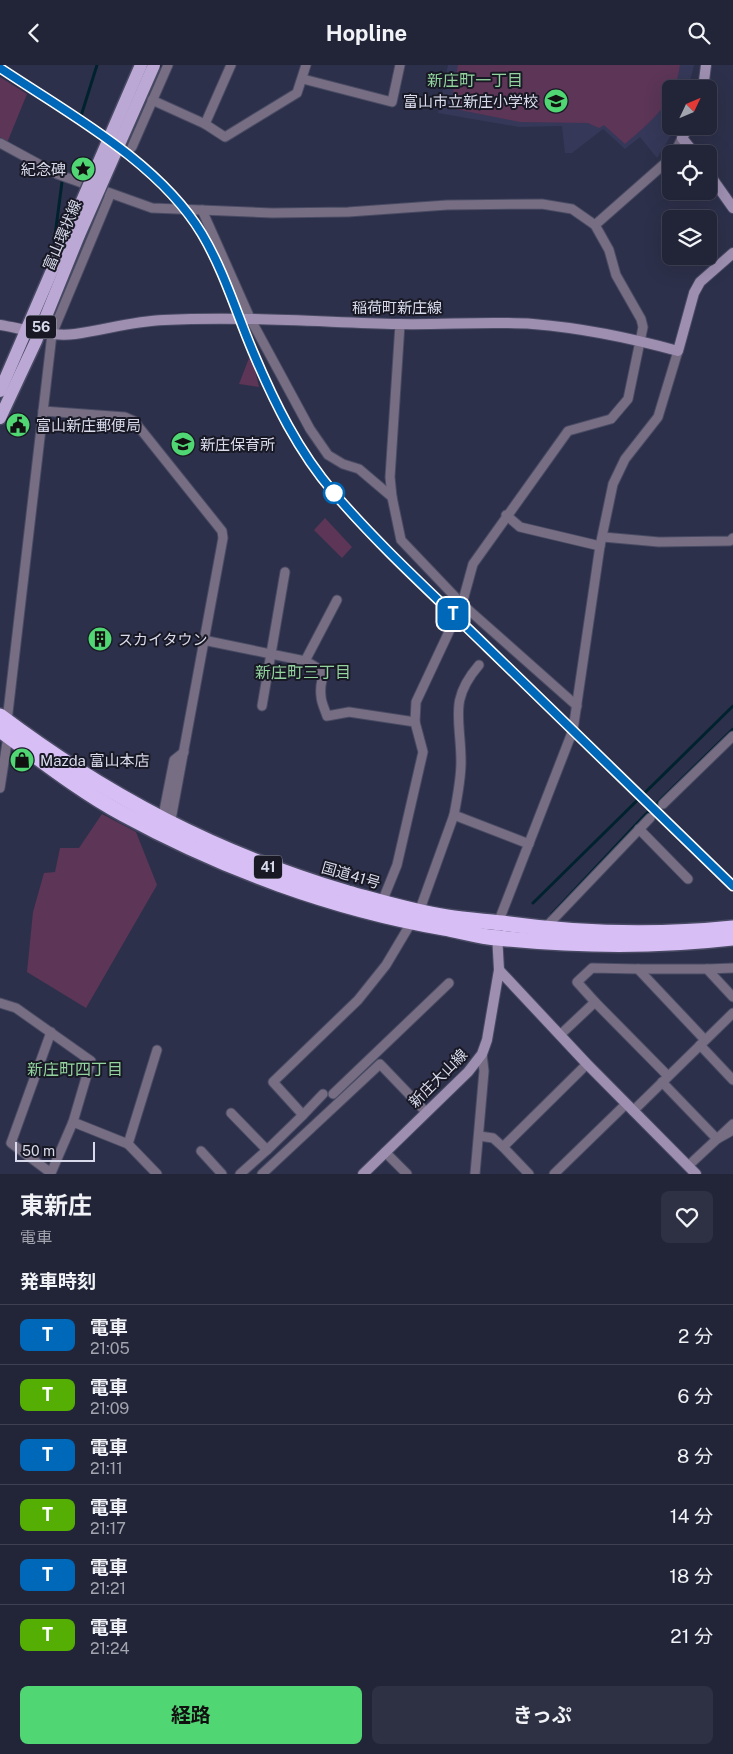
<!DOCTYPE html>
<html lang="ja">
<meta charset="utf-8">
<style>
body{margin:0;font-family:"Public Sans","Noto Sans JP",sans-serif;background:#2e3043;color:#f1f3f6;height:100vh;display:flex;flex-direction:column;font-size:19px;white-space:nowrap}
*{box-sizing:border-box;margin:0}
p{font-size:16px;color:#a2a4ae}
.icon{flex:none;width:28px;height:28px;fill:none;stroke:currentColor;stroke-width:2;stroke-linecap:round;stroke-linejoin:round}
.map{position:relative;height:1109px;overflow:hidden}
.side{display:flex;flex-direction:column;background:#222438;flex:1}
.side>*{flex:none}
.badge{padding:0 10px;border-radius:8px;font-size:18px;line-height:32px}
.needle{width:32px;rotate:46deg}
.buttons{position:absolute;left:662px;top:15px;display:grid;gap:10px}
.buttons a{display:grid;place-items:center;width:55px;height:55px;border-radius:8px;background:#222438;box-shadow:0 5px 20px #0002,0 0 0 1px #3f4153;font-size:25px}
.scale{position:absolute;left:15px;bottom:12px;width:80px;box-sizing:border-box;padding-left:5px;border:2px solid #d9dbed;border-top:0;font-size:14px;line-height:18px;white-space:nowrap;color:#d9dbed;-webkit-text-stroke:4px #181925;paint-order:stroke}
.map>.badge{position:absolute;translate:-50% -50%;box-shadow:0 0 0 2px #fff}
h2{padding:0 20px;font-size:19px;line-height:45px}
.round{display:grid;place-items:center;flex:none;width:52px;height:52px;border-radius:8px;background:#2e3043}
.head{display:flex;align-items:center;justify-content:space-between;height:85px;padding:0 20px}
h1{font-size:24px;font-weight:700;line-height:38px}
.button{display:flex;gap:10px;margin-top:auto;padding:10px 20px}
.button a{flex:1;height:58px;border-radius:8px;background:#51d674;color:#111;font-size:20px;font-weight:700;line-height:58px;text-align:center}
.button a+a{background:#2e3043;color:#f1f3f6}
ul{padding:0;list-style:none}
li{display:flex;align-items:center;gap:15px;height:60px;padding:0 20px;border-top:1px solid #3f4153}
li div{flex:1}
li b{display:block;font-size:19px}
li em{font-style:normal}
li .badge{min-width:55px;font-weight:700;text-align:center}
header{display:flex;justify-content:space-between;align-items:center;height:65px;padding:0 20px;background:#222438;font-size:22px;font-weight:700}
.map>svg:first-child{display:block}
.built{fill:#363859}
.green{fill:#5c3557}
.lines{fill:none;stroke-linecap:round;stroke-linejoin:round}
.stream{stroke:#00222f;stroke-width:3}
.street-casing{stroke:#494b64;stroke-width:11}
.secondary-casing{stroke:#494b64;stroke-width:12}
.primary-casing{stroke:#494b64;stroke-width:15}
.highway-casing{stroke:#494b64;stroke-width:18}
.street{stroke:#776e84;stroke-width:9}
.secondary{stroke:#9e8fb1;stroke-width:10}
.primary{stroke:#bca8d5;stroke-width:12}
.highway{stroke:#d7bef5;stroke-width:15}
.rail-casing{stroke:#9395aa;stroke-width:5}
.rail{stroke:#181925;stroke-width:3;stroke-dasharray:9;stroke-linecap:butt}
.primary-bridge-casing{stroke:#494b64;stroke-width:15;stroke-linecap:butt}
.primary-bridge{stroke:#bca8d5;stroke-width:12}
.line-casing{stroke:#fff;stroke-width:11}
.line{stroke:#0068b9;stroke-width:8}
.stop-dot{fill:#fff;stroke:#0068b9;stroke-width:2.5}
.labels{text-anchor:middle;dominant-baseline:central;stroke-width:4;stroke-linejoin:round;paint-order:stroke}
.shield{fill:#181925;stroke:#9fa1b1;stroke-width:1}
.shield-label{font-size:14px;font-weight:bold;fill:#d9dbed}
.poi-label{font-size:15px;fill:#d9dbed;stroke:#181925;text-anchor:start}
.street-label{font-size:15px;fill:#d9dbed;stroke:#181925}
.neighbourhood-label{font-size:16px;fill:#93d39e;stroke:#181925}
</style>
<header><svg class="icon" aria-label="back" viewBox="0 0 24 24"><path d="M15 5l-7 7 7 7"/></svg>Hopline<svg class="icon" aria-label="search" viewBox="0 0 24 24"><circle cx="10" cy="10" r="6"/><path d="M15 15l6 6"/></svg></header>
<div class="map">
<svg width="733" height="1109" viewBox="0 0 733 1109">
<rect width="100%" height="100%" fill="#2d304a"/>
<path class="built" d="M448,0H694L688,24H671V61H677L657,93L640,72L625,84L603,64L572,88H565L562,61L519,62L438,48Z"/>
<g class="green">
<path d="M458,0H680C675,37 653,55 625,79L604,60L599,63L588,58L520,57L450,43Z"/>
<path d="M0,12L27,29L7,78L0,72Z"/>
<path d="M251,288L259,322L239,319Z"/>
<path d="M325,453L352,482L342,493L314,465Z"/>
<path d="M102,749L136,767L157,820L86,943L27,907L33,847L44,808L55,807L60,783H79Z"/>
</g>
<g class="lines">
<g class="stream">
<path d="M81,51L97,0"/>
<path d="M54,178L62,117"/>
<path d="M533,838L733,641"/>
<path d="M552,849L644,751L733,664"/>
</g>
<defs>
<g id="street">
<path d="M231,0L205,59L225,72L297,28L306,0"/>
<path d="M303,14L392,37L400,0"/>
<path d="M152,35L205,59"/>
<path d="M0,78L57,109L152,143L272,148L348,147L447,140L542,139L572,144L595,160L609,185L616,210L641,254L643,262L628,334L611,354L568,366L473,499L462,539L416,637L415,657L423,687L397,800L382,837"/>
<path d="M132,82L168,0"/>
<path d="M674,89L682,73"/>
<path d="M202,145L250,253L310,364L328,390L343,399L359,404L392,432"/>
<path d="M595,160L671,93"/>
<path d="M400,259L390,412L392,432L401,475L462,539L577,641"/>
<path d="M43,346L125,352L134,356L222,466L223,473L170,760"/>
<path d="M506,450L520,462L600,481"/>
<path d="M603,472L659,477L730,476L733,473"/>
<path d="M203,575L305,596C334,611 318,608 321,631C321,637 325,645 327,651L349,647L415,657"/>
<path d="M305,596L337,535"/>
<path d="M479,600C448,636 461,654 461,697C461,715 457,733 454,750L529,779"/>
<path d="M262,641L285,507"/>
<path d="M7,656L52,269L110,130"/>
<path d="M0,723L8,671"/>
<path d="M663,739L733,671"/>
<path d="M162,756L174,695L184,687"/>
<path d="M639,764L688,814"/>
<path d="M419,847L454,750"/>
<path d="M498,858L573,665L600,481L613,419L625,394L658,352L678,286"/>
<path d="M545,863L650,753"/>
<path d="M638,904H707L733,932"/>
<path d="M707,904L733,903"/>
<path d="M595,937L577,917L592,903L638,904L705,975"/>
<path d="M0,938L16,943L91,996L73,1057L128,1079"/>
<path d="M51,967L11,1078L51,1108L73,1057"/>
<path d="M560,970L595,937L668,1011"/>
<path d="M700,980L733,1015"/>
<path d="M157,985L128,1079L157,1109"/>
<path d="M662,1017L717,1074L688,1101"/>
<path d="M323,1029L303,1050L273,1017L358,935L386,900L411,858"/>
<path d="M333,1029L449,918"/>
<path d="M633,1046L733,948"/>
<path d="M231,1048L267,1085L303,1050"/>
<path d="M733,1059L717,1074L733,1065"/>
<path d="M479,1071L493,1073L503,1082"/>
<path d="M201,1086L222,1109"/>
<path d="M385,1087L407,1109"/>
<path d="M240,1109L267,1085"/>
<path d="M262,1109L380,999L426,1047"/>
<path d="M475,1109L484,1006L482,989"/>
<path d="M529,1109L503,1082L587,999"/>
<path d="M554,1109L626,1039"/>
</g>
<g id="secondary">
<path d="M703,24L706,0"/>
<path d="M689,61L682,73L695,89"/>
<path d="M709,109L733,143"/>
<path d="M0,260C24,264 50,272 75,269C105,265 133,256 164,255C242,251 320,257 398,259C443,260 488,256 533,259C582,263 631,273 678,286L694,228L700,217L733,188"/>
<path d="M499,905L587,999L696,1109"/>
<path d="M363,1109L468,1007L482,989L487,975L499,905L497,869"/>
</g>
<g id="primary">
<path d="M0,326L69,166"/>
<path d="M0,353L36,276L79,170"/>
</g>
<g id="highway">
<path d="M0,651C109,733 217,789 348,828C381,837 414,847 447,852C465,855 484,856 502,858C579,869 656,871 733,863"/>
<path d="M0,665C40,694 79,725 123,749C222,803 333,844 444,863C461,866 480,872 498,873C575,881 656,882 733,873"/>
</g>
</defs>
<use href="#street" class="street-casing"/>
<use href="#secondary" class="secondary-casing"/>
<use href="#primary" class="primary-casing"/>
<use href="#highway" class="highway-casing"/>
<use href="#street" class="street"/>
<use href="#secondary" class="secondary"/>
<use href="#primary" class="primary"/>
<use href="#highway" class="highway"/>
<defs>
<path id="rail" d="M0,3C68,49 159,97 202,169C224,206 236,247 253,287C274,337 298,386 334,428C379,481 433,530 484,579C567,659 650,740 733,821"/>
</defs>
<use href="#rail" class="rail-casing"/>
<use href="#rail" class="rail"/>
<defs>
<g id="primary-bridge">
<path d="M69,166L141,0"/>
<path d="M79,170L154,0"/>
</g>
</defs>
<use href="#primary-bridge" class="primary-bridge-casing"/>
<use href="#primary-bridge" class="primary-bridge"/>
</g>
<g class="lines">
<defs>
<path id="line" d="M0,3C69,49 159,97 202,169C224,206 236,247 253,287C274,337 298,386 334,428C381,483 436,532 488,583C570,662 651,742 733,821"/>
</defs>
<use href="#line" class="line-casing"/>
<use href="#line" class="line"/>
</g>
<defs>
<symbol id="school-disc" viewBox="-11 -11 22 22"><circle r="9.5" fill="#51d674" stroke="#181925"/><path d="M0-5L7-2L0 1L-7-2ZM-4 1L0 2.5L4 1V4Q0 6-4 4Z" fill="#111"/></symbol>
<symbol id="sight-disc" viewBox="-11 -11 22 22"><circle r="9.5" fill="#51d674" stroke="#181925"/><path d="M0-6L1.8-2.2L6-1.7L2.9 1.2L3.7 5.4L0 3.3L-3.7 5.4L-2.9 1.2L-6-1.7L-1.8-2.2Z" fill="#111"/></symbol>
<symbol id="civic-disc" viewBox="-11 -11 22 22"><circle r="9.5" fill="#51d674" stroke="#181925"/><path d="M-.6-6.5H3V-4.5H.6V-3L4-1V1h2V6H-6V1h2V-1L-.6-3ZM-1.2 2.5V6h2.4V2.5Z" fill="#111"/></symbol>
<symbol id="building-disc" viewBox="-11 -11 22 22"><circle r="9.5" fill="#51d674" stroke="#181925"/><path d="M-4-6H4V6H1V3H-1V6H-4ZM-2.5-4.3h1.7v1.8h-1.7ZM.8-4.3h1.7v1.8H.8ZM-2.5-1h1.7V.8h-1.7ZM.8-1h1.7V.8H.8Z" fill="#111"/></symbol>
<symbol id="shop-disc" viewBox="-11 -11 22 22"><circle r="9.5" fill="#51d674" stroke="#181925"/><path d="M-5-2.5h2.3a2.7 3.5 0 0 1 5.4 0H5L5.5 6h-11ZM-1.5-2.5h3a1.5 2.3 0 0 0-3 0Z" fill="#111"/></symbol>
</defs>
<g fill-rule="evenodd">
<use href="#school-disc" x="542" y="22" width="28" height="28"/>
<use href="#sight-disc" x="69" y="90" width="28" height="28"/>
<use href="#civic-disc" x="4" y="346" width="28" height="28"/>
<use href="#school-disc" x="169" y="365" width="28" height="28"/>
<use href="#building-disc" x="86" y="560" width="28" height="28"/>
<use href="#shop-disc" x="8" y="681" width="28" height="28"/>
</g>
<circle class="stop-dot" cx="334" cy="428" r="10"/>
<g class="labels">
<g class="shield">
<rect x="26" y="250.5" width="30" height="23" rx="4"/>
<rect x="254" y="790.5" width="28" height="23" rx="4"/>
</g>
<g class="shield-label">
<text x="41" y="262">56</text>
<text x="268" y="802">41</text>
</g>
<g class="poi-label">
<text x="538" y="36" text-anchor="end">富山市立新庄小学校</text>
<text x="66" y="104" text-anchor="end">紀念碑</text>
<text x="36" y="360">富山新庄郵便局</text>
<text x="200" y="379">新庄保育所</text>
<text x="118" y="574">スカイタウン</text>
<text x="40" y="695">Mazda 富山本店</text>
</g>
<g class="street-label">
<text transform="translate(62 170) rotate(-67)">富山環状線</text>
<text x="397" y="242">稲荷町新庄線</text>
<text transform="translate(351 810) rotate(16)">国道41号</text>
<text transform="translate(438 1013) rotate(-45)">新庄大山線</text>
</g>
<g class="neighbourhood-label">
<text x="475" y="15">新庄町一丁目</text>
<text x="303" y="607">新庄町三丁目</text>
<text x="75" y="1004">新庄町四丁目</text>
</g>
</g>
</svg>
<div class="buttons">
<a><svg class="needle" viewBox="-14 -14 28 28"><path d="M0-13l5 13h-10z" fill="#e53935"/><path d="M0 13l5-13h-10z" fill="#a2a4ae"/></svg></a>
<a><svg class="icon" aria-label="locate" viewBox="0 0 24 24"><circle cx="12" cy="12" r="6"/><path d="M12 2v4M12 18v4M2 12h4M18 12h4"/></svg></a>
<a><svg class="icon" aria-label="layers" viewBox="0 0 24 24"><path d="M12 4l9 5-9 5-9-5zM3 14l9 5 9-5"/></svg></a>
</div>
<div class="scale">50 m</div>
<b class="badge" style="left:453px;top:549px;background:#0068b9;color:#fff">T</b>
</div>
<section class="side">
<div class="head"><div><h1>東新庄</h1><p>電車</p></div><a class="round"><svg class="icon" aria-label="heart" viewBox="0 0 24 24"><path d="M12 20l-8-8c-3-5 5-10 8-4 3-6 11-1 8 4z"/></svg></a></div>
<h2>発車時刻</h2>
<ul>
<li><span class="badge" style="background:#0068b9;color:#fff">T</span><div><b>電車</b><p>21:05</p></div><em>2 分</em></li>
<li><span class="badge" style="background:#55ae04;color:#fff">T</span><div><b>電車</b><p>21:09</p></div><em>6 分</em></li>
<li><span class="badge" style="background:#0068b9;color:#fff">T</span><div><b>電車</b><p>21:11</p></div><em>8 分</em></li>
<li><span class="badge" style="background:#55ae04;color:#fff">T</span><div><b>電車</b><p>21:17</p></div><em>14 分</em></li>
<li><span class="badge" style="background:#0068b9;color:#fff">T</span><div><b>電車</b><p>21:21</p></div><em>18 分</em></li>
<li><span class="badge" style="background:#55ae04;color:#fff">T</span><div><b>電車</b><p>21:24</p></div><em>21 分</em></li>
</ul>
<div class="button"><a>経路</a><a>きっぷ</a></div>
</section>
